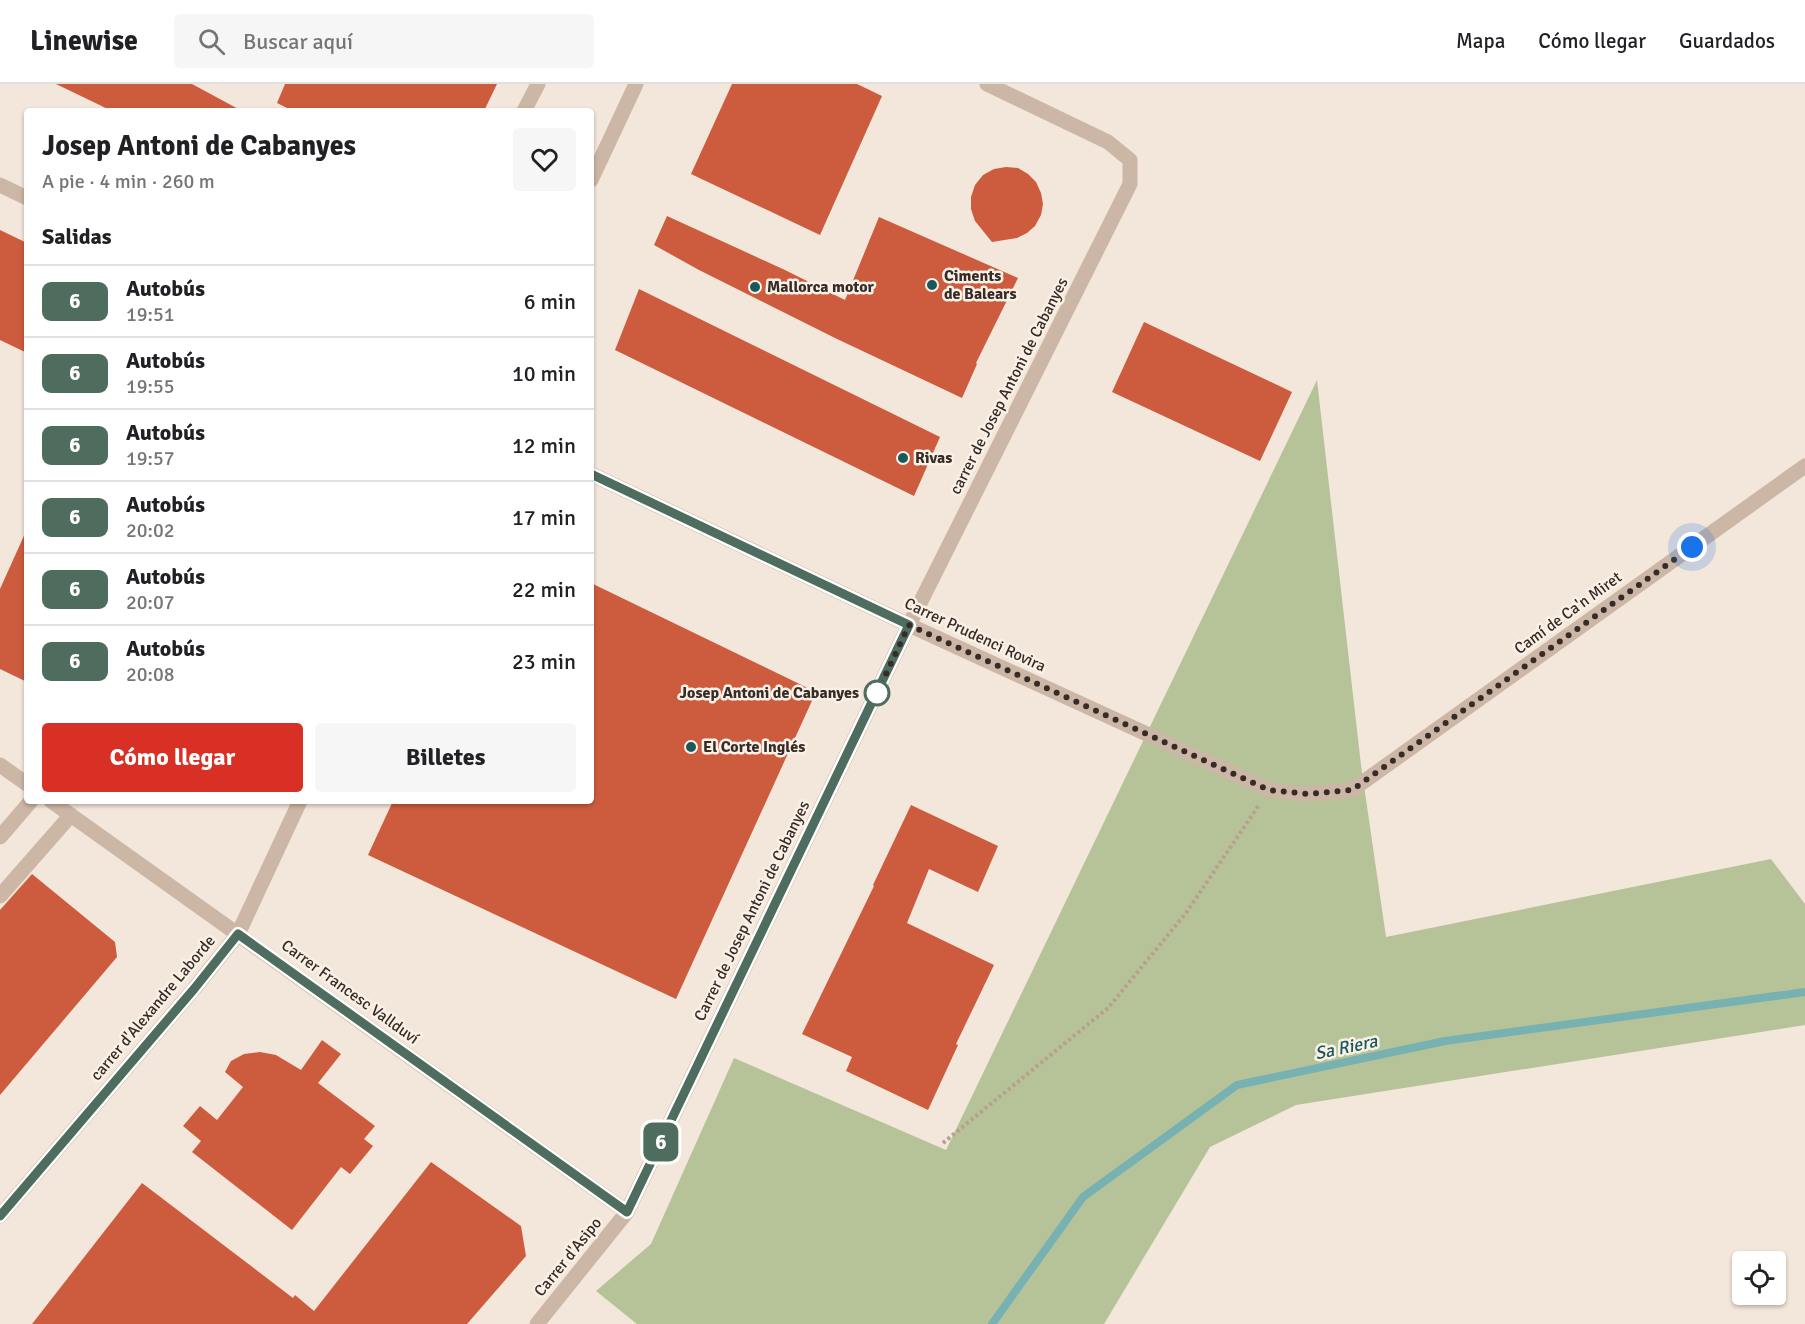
<!DOCTYPE html>
<html lang="es">
<meta charset="utf-8">
<style>
body{margin:0;font-family:Signika,sans-serif;background:#f6f6f6;color:#202124;height:100vh;display:flex;flex-direction:column;font-size:22px;white-space:nowrap}
*{box-sizing:border-box;margin:0}
p{font-size:20px;color:#757577}
.icon{flex:none;width:33px;height:33px;fill:none;stroke:currentColor;stroke-width:2;stroke-linecap:round;stroke-linejoin:round}
.map{position:relative;flex:1;overflow:hidden}
.drawer{position:absolute;left:24px;top:24px;width:570px;height:696px;display:flex;flex-direction:column;background:#fff;border-radius:6px;box-shadow:0 2px 4px #0004}
.drawer>*{flex:none}
.badge{padding:0 12px;border-radius:9px;font-size:21px;line-height:39px}
.tools{position:absolute;left:1732px;top:1167px;display:grid;gap:12px}
.tools a{display:grid;place-items:center;width:54px;height:54px;border-radius:6px;background:#fff;box-shadow:0 2px 4px #0004;font-size:30px}
.you{position:absolute;width:30px;height:30px;margin:-15px;border:4px solid #fff;border-radius:50%;background:#1a73e8;box-shadow:0 0 0 9px #1a73e833}
.map>.badge{position:absolute;translate:-50% -50%;box-shadow:0 0 0 3px #fff}
h2{padding:0 18px;font-size:22px;line-height:54px}
.round{display:grid;place-items:center;flex:none;width:63px;height:63px;border-radius:6px;background:#f6f6f6}
.summary{display:flex;align-items:center;justify-content:space-between;height:102px;padding:0 18px}
h1{font-size:28px;font-weight:700;line-height:45px}
.cta{display:flex;gap:12px;margin-top:auto;padding:12px 18px}
.cta a{flex:1;height:69px;border-radius:6px;background:#d93025;color:#fff;font-size:24px;font-weight:700;line-height:69px;text-align:center}
.cta a+a{background:#f6f6f6;color:#202124}
ul{padding:0;list-style:none}
li{display:flex;align-items:center;gap:18px;height:72px;padding:0 18px;border-top:2px solid #e0e0e0}
li div{flex:1}
li b{display:block;font-size:22px}
li em{font-style:normal}
li .badge{min-width:66px;font-weight:700;text-align:center}
header{display:flex;align-items:center;gap:36px;box-sizing:border-box;height:84px;padding:0 30px;background:#fff;border-bottom:2px solid #e0e0e0}
header strong{font-size:28px}
nav{display:flex;gap:33px;margin-inline-start:auto;font-size:21px}
.search{width:420px;height:54px;background:#f6f6f6;display:flex;align-items:center;gap:15px;box-sizing:border-box;padding:0 21px;border-radius:6px;color:#757577;font-size:22px}
.map>svg:first-child{display:block}
.green{fill:#b6c399}
.lines{fill:none;stroke-linecap:round;stroke-linejoin:round}
.stream{stroke:#77b1b2;stroke-width:8}
.building{fill:#cd5c3e}
.path{stroke:#b89f8f;stroke-width:4;stroke-dasharray:3 3;stroke-linecap:butt}
.minor{stroke:#ccb6a5;stroke-width:15}
.line-casing{stroke:#fff;stroke-width:14}
.line{stroke:#4f6d5e;stroke-width:9}
.walk{stroke:#372b27;stroke-width:6;stroke-dasharray:0 10.8}
.poi-dot{fill:#1a595b;stroke:#faf1e6;stroke-width:2}
.stop-dot{fill:#fff;stroke:#4f6d5e;stroke-width:3}
.labels{text-anchor:middle;dominant-baseline:central;stroke-width:5;stroke-linejoin:round;paint-order:stroke}
.poi-label{font-size:16px;font-weight:bold;fill:#372b27;stroke:#faf1e6;text-anchor:start}
.street-label{font-size:16px;fill:#372b27;stroke:#faf1e6}
.stop-label{font-size:16px;font-weight:bold;fill:#372b27;stroke:#faf1e6;text-anchor:end}
.water-label{font-size:18px;font-style:italic;fill:#1a595b;stroke:#faf1e6}
</style>
<header>
<strong>Linewise</strong>
<div class="search"><svg class="icon" aria-label="search" viewBox="0 0 24 24"><circle cx="10" cy="10" r="6"/><path d="M15 15l6 6"/></svg>Buscar aquí</div>
<nav><a>Mapa</a><a>Cómo llegar</a><a>Guardados</a></nav>
</header>
<div class="map">
<svg width="1805" height="1240" viewBox="0 0 1805 1240">
<rect width="100%" height="100%" fill="#f3e6da"/>
<path class="green" d="M1317,296L1361,681L1386,853L1771,775L1805,820V941L1296,1021L1210,1063L1104,1240H637L596,1207L651,1160L734,974L946,1066Z"/>
<g class="lines">
<path class="stream" d="M992,1240L1083,1113L1237,1001L1445,957L1805,908"/>
</g>
<g class="building">
<path d="M56,0H192L242,27H112Z"/>
<path d="M285,0H497L484,27H293L277,19Z"/>
<path d="M732,0H857L882,12L820,151L691,90Z"/>
<path d="M1006,83L1018,84L1028,90L1036,98L1041,109L1043,120L1041,131L1035,142L1027,149L1017,154L992,158L975,137L971,125V113L975,101L983,91L994,85Z"/>
<path d="M667,132L785,186L845,216L879,133L1018,194L976,279L977,280L962,314L835,254L699,186L654,161Z"/>
<path d="M0,146L27,159V269L0,256Z"/>
<path d="M639,205L940,353L914,412L615,266Z"/>
<path d="M1144,238L1292,308L1260,377L1112,308Z"/>
<path d="M27,445V598L0,585V505Z"/>
<path d="M591,499L816,608L676,915L368,771L393,717H591Z"/>
<path d="M911,721L998,762L978,808L929,785L907,839L994,881L956,960L958,961L928,1026L846,987L852,973L802,950L874,802L873,801Z"/>
<path d="M32,790L115,858L117,873L0,1011V826Z"/>
<path d="M322,956L341,970L318,999L375,1042L364,1055L373,1062L350,1090L341,1083L292,1146L192,1068L201,1057L183,1042L200,1022L217,1036L243,1003L225,988L231,977L244,970L260,968L276,971L301,986Z"/>
<path d="M431,1078L521,1142L526,1172L467,1240H32L142,1099L293,1214L295,1211L314,1227Z"/>
</g>
<g class="lines">
<path class="path" d="M943,1059L1108,924L1186,829L1259,721"/>
<g class="minor">
<path d="M524,27L538,0"/>
<path d="M591,96L636,0"/>
<path d="M0,101L27,114"/>
<path d="M591,390L909,541L1269,706L1308,710L1352,706L1805,382"/>
<path d="M0,681L27,700"/>
<path d="M51,717L627,1128"/>
<path d="M0,753L31,717"/>
<path d="M0,812L71,731"/>
<path d="M0,1132L194,905L238,850L300,717"/>
<path d="M537,1240L627,1128L909,541L1130,100V76L1108,58L987,0"/>
</g>
</g>
<g class="lines">
<defs>
<path id="line" d="M0,1132L194,905L238,850L627,1128L909,541L591,390"/>
</defs>
<use href="#line" class="line-casing"/>
<use href="#line" class="line"/>
<path class="walk" d="M877,609L909,541L1269,706L1308,710L1352,706L1692,463"/>
</g>
<g class="poi-dot">
<circle cx="932" cy="201" r="6"/>
<circle cx="755" cy="203" r="6"/>
<circle cx="903" cy="374" r="6"/>
<circle cx="691" cy="663" r="6"/>
</g>
<circle class="stop-dot" cx="877" cy="609" r="12"/>
<g class="labels">
<g class="poi-label">
<text x="944" y="192">Ciments<tspan x="944" dy="18">de Balears</tspan></text>
<text x="767" y="203">Mallorca motor</text>
<text x="915" y="374">Rivas</text>
<text x="703" y="663">El Corte Inglés</text>
</g>
<g class="street-label">
<text transform="translate(1009 302) rotate(-63)">carrer de Josep Antoni de Cabanyes</text>
<text transform="translate(1568 529) rotate(-36)">Camí de Ca'n Miret</text>
<text transform="translate(975 551) rotate(25)">Carrer Prudenci Rovira</text>
<text transform="translate(752 827) rotate(-64)">Carrer de Josep Antoni de Cabanyes</text>
<text transform="translate(350 908) rotate(36)">Carrer Francesc Vallduví</text>
<text transform="translate(153 924) rotate(-50)">carrer d'Alexandre Laborde</text>
<text transform="translate(568 1173) rotate(-51)">Carrer d'Asipo</text>
</g>
<g class="stop-label">
<text x="859" y="609">Josep Antoni de Cabanyes</text>
</g>
<g class="water-label">
<text transform="translate(1346 963) rotate(-12)">Sa Riera</text>
</g>
</g>
</svg>
<div class="tools">
<a><svg class="icon" aria-label="locate" viewBox="0 0 24 24"><circle cx="12" cy="12" r="6"/><path d="M12 2v4M12 18v4M2 12h4M18 12h4"/></svg></a>
</div>
<div class="you" style="left:1692px;top:463px"></div>
<b class="badge" style="left:661px;top:1058px;background:#4f6d5e;color:#fff">6</b>
<section class="drawer">
<div class="summary"><div><h1>Josep Antoni de Cabanyes</h1><p>A pie · 4 min · 260 m</p></div><a class="round"><svg class="icon" aria-label="heart" viewBox="0 0 24 24"><path d="M12 20l-8-8c-3-5 5-10 8-4 3-6 11-1 8 4z"/></svg></a></div>
<h2>Salidas</h2>
<ul>
<li><span class="badge" style="background:#4f6d5e;color:#fff">6</span><div><b>Autobús</b><p>19:51</p></div><em>6 min</em></li>
<li><span class="badge" style="background:#4f6d5e;color:#fff">6</span><div><b>Autobús</b><p>19:55</p></div><em>10 min</em></li>
<li><span class="badge" style="background:#4f6d5e;color:#fff">6</span><div><b>Autobús</b><p>19:57</p></div><em>12 min</em></li>
<li><span class="badge" style="background:#4f6d5e;color:#fff">6</span><div><b>Autobús</b><p>20:02</p></div><em>17 min</em></li>
<li><span class="badge" style="background:#4f6d5e;color:#fff">6</span><div><b>Autobús</b><p>20:07</p></div><em>22 min</em></li>
<li><span class="badge" style="background:#4f6d5e;color:#fff">6</span><div><b>Autobús</b><p>20:08</p></div><em>23 min</em></li>
</ul>
<div class="cta"><a>Cómo llegar</a><a>Billetes</a></div>
</section>
</div>
